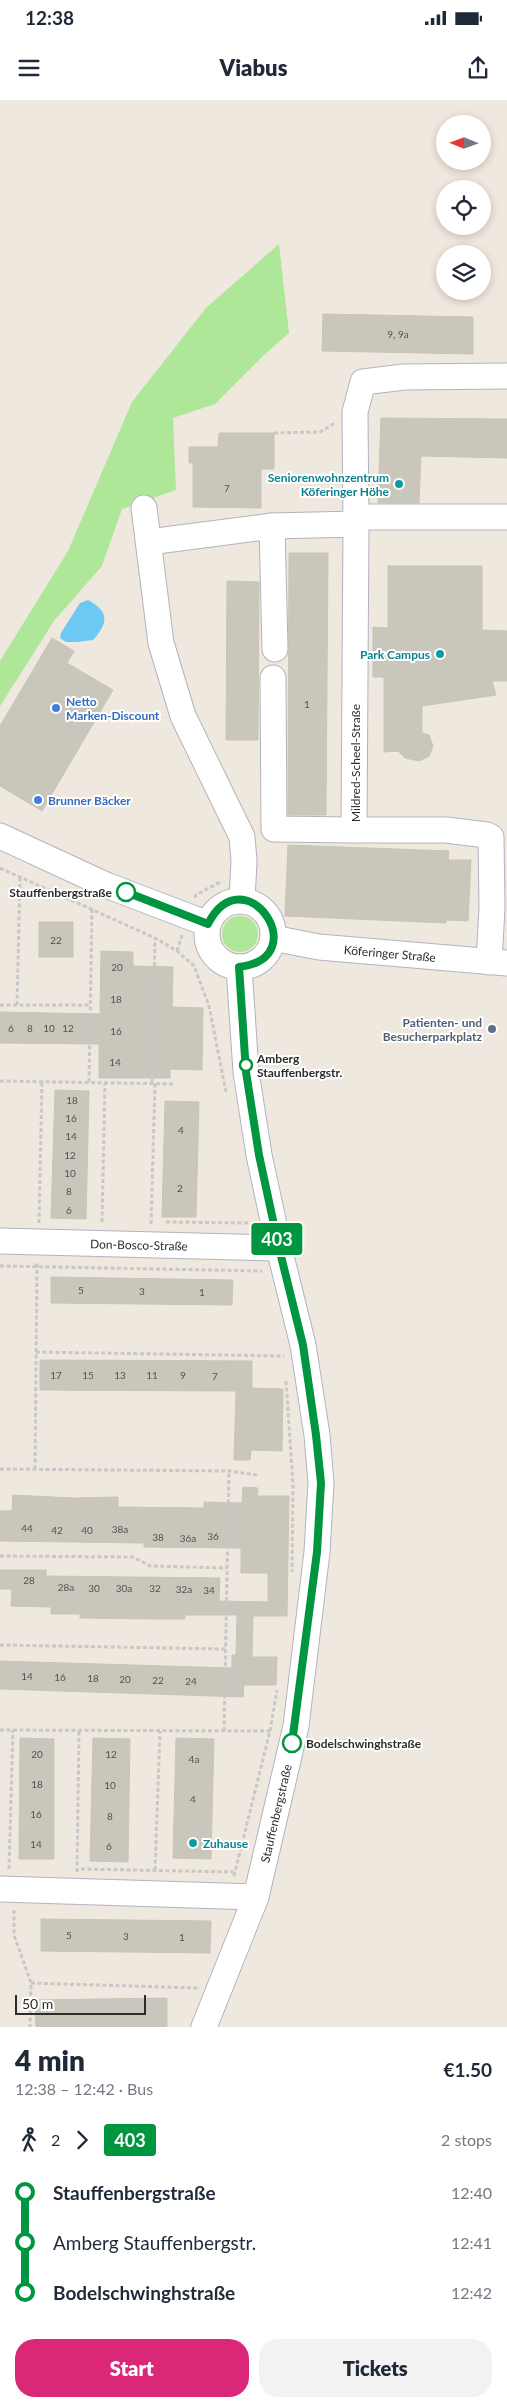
<!DOCTYPE html>
<meta charset="utf-8">
<style>
body{margin:0;font-family:Lato,sans-serif;background:#f2f2f3;color:#1f2937;height:100vh;display:flex;flex-direction:column;font-size:19px;white-space:nowrap}
*{box-sizing:border-box;margin:0}
p{font-size:16px;color:#747a83}
.icon{flex:none;width:28px;height:28px;fill:none;stroke:currentColor;stroke-width:2;stroke-linecap:round;stroke-linejoin:round}
.map{position:relative;height:1927px;overflow:hidden}
.details{display:flex;flex-direction:column;background:#fff;flex:1}
.details>*{flex:none}
.badge{padding:0 10px;border-radius:4px;font-size:18px;line-height:32px}
.needle{width:32px;rotate:271deg}
.tools{position:absolute;left:436px;top:15px;display:grid;gap:10px}
.tools a{display:grid;place-items:center;width:55px;height:55px;border-radius:50%;background:#fff;box-shadow:0 2px 8px #0003;font-size:25px}
.scale{position:absolute;left:15px;bottom:12px;width:131px;box-sizing:border-box;padding-left:5px;border:2px solid #2c2c2c;border-top:0;font-size:14px;line-height:18px;white-space:nowrap;color:#2c2c2c;-webkit-text-stroke:4px #fff;paint-order:stroke}
.map>.badge{position:absolute;translate:-50% -50%;box-shadow:0 0 0 2px #fff}
.legs{display:flex;align-items:center;gap:8px;height:55px;padding:0 15px;font-size:16px}
.legs p{margin-inline-start:auto}
.head{display:flex;align-items:center;justify-content:space-between;height:85px;padding:0 15px}
h1{font-size:28px;font-weight:800;line-height:38px}
.action{display:flex;gap:10px;margin-top:auto;padding:10px 15px}
.action a{flex:1;height:58px;border-radius:20px;background:#db2777;color:#fff;font-size:20px;font-weight:800;line-height:58px;text-align:center}
.action a+a{background:#f2f2f3;color:#1f2937}
ul{padding:0 15px;list-style:none}
li{display:flex;align-items:center;gap:18px;height:50px;font-size:19px}
li i{display:grid;place-items:center;width:8px;height:100%;margin:0 6px;background:currentColor}
li i::after{content:'';width:12px;height:12px;margin:-6px;border:4px solid;border-radius:50%;background:#fff}
li p{margin-inline-start:auto}
li:first-child i{background:linear-gradient(#0000 50%,currentColor 0)}
li:last-child i{background:linear-gradient(currentColor 50%,#0000 0)}
.status{display:flex;justify-content:space-between;align-items:center;height:35px;padding:0 25px;background:#fff;direction:ltr}
.status svg{height:14px;fill:currentColor}
header{display:flex;justify-content:space-between;align-items:center;height:65px;padding:0 15px;background:#fff;font-size:22px;font-weight:800}
.map>svg:first-child{display:block}
.green{fill:#afe798}
.water{fill:#6dc9f4}
.building{fill:#c9c6bc;stroke:#cac4b7}
.lines{fill:none;stroke-linecap:round;stroke-linejoin:round}
.minor-casing{stroke:#b2b3c0;stroke-width:27}
.path{stroke:#c8c8c8;stroke-width:3;stroke-dasharray:4 2.5;stroke-linecap:butt}
.minor{stroke:#fff;stroke-width:25}
.line-1-casing{stroke:#fff;stroke-width:11}
.line-1{stroke:#00963f;stroke-width:8}
.culture-dot{fill:#0f9aa8;stroke:#fff;stroke-width:2}
.shop-dot{fill:#3f7fe0;stroke:#fff;stroke-width:2}
.stop-1-dot{fill:#fff;stroke:#00963f;stroke-width:2.5}
.service-dot{fill:#5c6f8a;stroke:#fff;stroke-width:2}
.labels{text-anchor:middle;dominant-baseline:central;stroke-width:4;stroke-linejoin:round;paint-order:stroke}
.number-label{font-size:10px;fill:#535250}
.culture-label{font-size:12px;font-weight:bold;fill:#0d838f;stroke:#fff;text-anchor:end}
.shop-label{font-size:12px;font-weight:bold;fill:#366cbe;stroke:#fff;text-anchor:start}
.street-label{font-size:12px;fill:#2c2c2c;stroke:#fff}
.stop-label{font-size:12px;font-weight:bold;fill:#2c2c2c;stroke:#fff;text-anchor:start}
.service-label{font-size:12px;font-weight:bold;fill:#4e5e75;stroke:#fff;text-anchor:end}
</style>
<div class="status"><b>12:38</b><svg viewBox="0 0 49 12"><path d="M0 12V9h3v3zM5 12V6h3v6zM10 12V3h3v9zM15 12V0h3v12zM26 1h20v11H26zM47 4h2v5h-2z"/></svg></div>
<header><svg class="icon" aria-label="menu" viewBox="0 0 24 24"><path d="M4 6h16M4 12h16M4 18h16"/></svg>Viabus<svg class="icon" aria-label="share" viewBox="0 0 24 24"><path d="M12 15V3M7 8l5-5 5 5M5 13v7h14v-7"/></svg></header>
<div class="map">
<svg width="507" height="1927" viewBox="0 0 507 1927">
<rect width="100%" height="100%" fill="#eee8de"/>
<g class="green">
<path d="M279,144L289,233L266,253L215,304L173,318L176,390L122,409L102,466L54,521L0,606V561L68,451L132,302L206,208Z"/>
<circle cx="240" cy="834" r="18"/>
</g>
<path class="water" d="M88,500C110,512 108,523 93,540L77,542H66L60,538L61,533L80,503Z"/>
<g class="building">
<path d="M323,214L473,217V254L322,251Z"/>
<path d="M381,318L507,319V358L421,356L419,403H378Z"/>
<path d="M219,333H274V369H261V408L193,407V363H189V347H218Z"/>
<path d="M289,453H328L326,715H288Z"/>
<path d="M388,466H482V530L507,531V581H492L496,595L422,606V633L429,635L433,646L429,656L419,661L405,658L398,651L384,652V577H373V527L388,528Z"/>
<path d="M227,481L259,482L258,640H226Z"/>
<path d="M52,538L74,551L67,563L113,590L42,711L0,686V626Z"/>
<path d="M288,745L449,751L448,760H471L468,821L446,820V823L285,816Z"/>
<rect x="39" y="822" width="34" height="35"/>
<path d="M101,851L133,852V866L173,867L172,907L203,908L202,970L170,969V978H99V944L0,943V912L100,914Z"/>
<path d="M55,990L89,991L86,1119L51,1118Z"/>
<path d="M165,1001L199,1002L196,1117H162Z"/>
<path d="M51,1177L233,1180L232,1205L51,1203Z"/>
<path d="M40,1260L252,1261V1288L283,1289L282,1351L251,1350L250,1360H234L236,1291L40,1290Z"/>
<path d="M243,1387L258,1388L257,1396H289L287,1516H253L252,1557H277L276,1585H244L243,1597L0,1589V1561L232,1568V1555H236L237,1515H185V1519H154L80,1518V1514H51V1507L11,1506L12,1489H0V1470H46V1476L220,1478L219,1501L268,1502V1473H241V1448L144,1447V1443L0,1441V1411H12L13,1395L73,1398L118,1397V1407L204,1408V1402L242,1403Z"/>
<path d="M20,1638L54,1639V1759H19Z"/>
<path d="M93,1638L130,1639L128,1762L90,1761Z"/>
<path d="M176,1638L214,1639L211,1759L173,1758Z"/>
<path d="M41,1819L211,1821L210,1853L41,1851Z"/>
<path d="M167,1898V1927H36L35,1900Z"/>
</g>
<g class="lines">
<defs>
<g id="minor">
<path d="M144,408L161,543L183,616L242,737L244,761L242,800"/>
<path d="M356,417H507"/>
<path d="M356,424L355,312L363,282L404,277L507,276"/>
<path d="M272,426L275,549"/>
<path d="M149,442L272,426L356,424L354,730H446L487,735L491,737L492,808L489,862"/>
<path d="M273,578L274,729L354,730"/>
<path d="M0,736L106,785L208,824"/>
<circle cx="240" cy="834" r="33"/>
<path id="s1" d="M273,838L319,847L507,863"/>
<path id="s2" d="M0,1141L279,1148"/>
<path d="M0,1789L256,1797"/>
<path id="s3" d="M204,1927L256,1797L296,1626L317,1452L321,1383L317,1335L303,1245L279,1148L259,1055L246,972L239,867"/>
</g>
</defs>
<use href="#minor" class="minor-casing"/>
<g class="path">
<path d="M274,333L320,332L335,323"/>
<path d="M0,768L155,838L177,851L194,866L209,906L226,992"/>
<path d="M195,798L196,795L222,781"/>
<path d="M177,851L182,835"/>
<path d="M0,905H90"/>
<path d="M17,905L20,777"/>
<path d="M0,981L174,984"/>
<path d="M89,982L92,808"/>
<path d="M152,983L155,838"/>
<path d="M102,1122L105,983"/>
<path d="M166,1122L250,1123"/>
<path d="M39,1123L42,981"/>
<path d="M151,1124L155,983"/>
<path d="M0,1166L262,1171"/>
<path d="M36,1252L284,1256"/>
<path d="M286,1281L293,1385L292,1472"/>
<path d="M0,1369L229,1371L257,1375"/>
<path d="M35,1369L37,1162"/>
<path d="M0,1456L133,1457L150,1466L227,1468"/>
<path d="M0,1545L225,1549"/>
<path d="M0,1630L270,1631"/>
<path d="M224,1631L229,1371"/>
<path d="M9,1769L13,1630"/>
<path d="M81,1769L235,1772"/>
<path d="M155,1770L160,1631"/>
<path d="M77,1772L79,1630"/>
<path d="M234,1776L270,1631L277,1590"/>
<path d="M14,1810V1835L31,1883L30,1927"/>
<path d="M31,1883L198,1888"/>
</g>
<use href="#minor" class="minor"/>
</g>
<g class="lines">
<defs>
<path id="line-1" d="M126,792L208,824C244,753 317,858 239,867L246,972L259,1055L279,1148L303,1245L316,1335L321,1383L317,1452L292,1643"/>
</defs>
<use href="#line-1" class="line-1-casing"/>
<use href="#line-1" class="line-1"/>
</g>
<g class="culture-dot">
<circle cx="399" cy="384" r="5"/>
<circle cx="440" cy="554" r="5"/>
<circle cx="193" cy="1743" r="5"/>
</g>
<g class="shop-dot">
<circle cx="56" cy="608" r="5"/>
<circle cx="38" cy="700" r="5"/>
</g>
<g class="stop-1-dot">
<circle cx="126" cy="792" r="9"/>
<circle cx="246" cy="965" r="6"/>
<circle cx="292" cy="1643" r="9"/>
</g>
<circle class="service-dot" cx="492" cy="929" r="5"/>
<g class="labels">
<g class="number-label">
<text x="398" y="234">9, 9a</text>
<text x="227" y="388">7</text>
<text x="307" y="604">1</text>
<text x="56" y="840">22</text>
<text x="117" y="867">20</text>
<text x="116" y="899">18</text>
<text x="11" y="928">6</text>
<text x="30" y="928">8</text>
<text x="49" y="928">10</text>
<text x="68" y="928">12</text>
<text x="116" y="931">16</text>
<text x="115" y="962">14</text>
<text x="72" y="1000">18</text>
<text x="71" y="1018">16</text>
<text x="181" y="1030">4</text>
<text x="71" y="1036">14</text>
<text x="70" y="1055">12</text>
<text x="70" y="1073">10</text>
<text x="180" y="1088">2</text>
<text x="69" y="1091">8</text>
<text x="69" y="1110">6</text>
<text x="81" y="1190">5</text>
<text x="142" y="1191">3</text>
<text x="202" y="1192">1</text>
<text x="56" y="1275">17</text>
<text x="88" y="1275">15</text>
<text x="120" y="1275">13</text>
<text x="152" y="1275">11</text>
<text x="183" y="1275">9</text>
<text x="215" y="1276">7</text>
<text x="27" y="1428">44</text>
<text x="120" y="1429">38a</text>
<text x="57" y="1430">42</text>
<text x="87" y="1430">40</text>
<text x="213" y="1436">36</text>
<text x="158" y="1437">38</text>
<text x="188" y="1438">36a</text>
<text x="29" y="1480">28</text>
<text x="66" y="1487">28a</text>
<text x="94" y="1488">30</text>
<text x="124" y="1488">30a</text>
<text x="155" y="1488">32</text>
<text x="184" y="1489">32a</text>
<text x="209" y="1490">34</text>
<text x="27" y="1576">14</text>
<text x="60" y="1577">16</text>
<text x="93" y="1578">18</text>
<text x="125" y="1579">20</text>
<text x="158" y="1580">22</text>
<text x="191" y="1581">24</text>
<text x="37" y="1654">20</text>
<text x="111" y="1654">12</text>
<text x="194" y="1659">4a</text>
<text x="37" y="1684">18</text>
<text x="110" y="1685">10</text>
<text x="193" y="1699">4</text>
<text x="36" y="1714">16</text>
<text x="110" y="1716">8</text>
<text x="36" y="1744">14</text>
<text x="109" y="1746">6</text>
<text x="69" y="1835">5</text>
<text x="126" y="1836">3</text>
<text x="182" y="1837">1</text>
</g>
<g class="culture-label">
<text x="389" y="377">Seniorenwohnzentrum<tspan x="389" dy="14">Köferinger Höhe</tspan></text>
<text x="430" y="554">Park Campus</text>
<text x="203" y="1743" text-anchor="start">Zuhause</text>
</g>
<g class="shop-label">
<text x="66" y="601">Netto<tspan x="66" dy="14">Marken-Discount</tspan></text>
<text x="48" y="700">Brunner Bäcker</text>
</g>
<g class="street-label">
<text transform="translate(355 663) rotate(-90)">Mildred-Scheel-Straße</text>
<text stroke="none"><textPath href="#s1" startOffset="118">Köferinger Straße</textPath></text>
<text stroke="none"><textPath href="#s2" startOffset="139">Don-Bosco-Straße</textPath></text>
<text stroke="none"><textPath href="#s3" startOffset="226">Stauffenbergstraße</textPath></text>
</g>
<g class="stop-label">
<text x="112" y="792" text-anchor="end">Stauffenbergstraße</text>
<text x="257" y="958">Amberg<tspan x="257" dy="14">Stauffenbergstr.</tspan></text>
<text x="306" y="1643">Bodelschwinghstraße</text>
</g>
<g class="service-label">
<text x="482" y="922">Patienten- und<tspan x="482" dy="14">Besucherparkplatz</tspan></text>
</g>
</g>
</svg>
<div class="tools">
<a><svg class="needle" viewBox="-14 -14 28 28"><path d="M0-13l5 13h-10z" fill="#e53935"/><path d="M0 13l5-13h-10z" fill="#747a83"/></svg></a>
<a><svg class="icon" aria-label="locate" viewBox="0 0 24 24"><circle cx="12" cy="12" r="6"/><path d="M12 2v4M12 18v4M2 12h4M18 12h4"/></svg></a>
<a><svg class="icon" aria-label="layers" viewBox="0 0 24 24"><path d="M12 4l9 5-9 5-9-5zM3 14l9 5 9-5"/></svg></a>
</div>
<div class="scale">50 m</div>
<b class="badge" style="left:277px;top:1139px;background:#00963f;color:#fff">403</b>
</div>
<section class="details">
<div class="head"><div><h1>4 min</h1><p>12:38 – 12:42 · Bus</p></div><b>€1.50</b></div>
<div class="legs"><svg class="icon" aria-label="walk" viewBox="0 0 24 24"><circle cx="13" cy="4" r="2"/><path d="M13 8l-2 6 4 7M11 14l-3 7M7 12l3-4h3l4 4"/></svg>2<svg class="icon" aria-label="forward" viewBox="0 0 24 24"><path d="M9 5l7 7-7 7"/></svg><b class="badge" style="background:#00963f;color:#fff">403</b><p>2 stops</p></div>
<ul>
<li><i style="color:#00963f"></i><b>Stauffenbergstraße</b><p>12:40</p></li>
<li><i style="color:#00963f"></i><span>Amberg Stauffenbergstr.</span><p>12:41</p></li>
<li><i style="color:#00963f"></i><b>Bodelschwinghstraße</b><p>12:42</p></li>
</ul>
<div class="action"><a>Start</a><a>Tickets</a></div>
</section>
